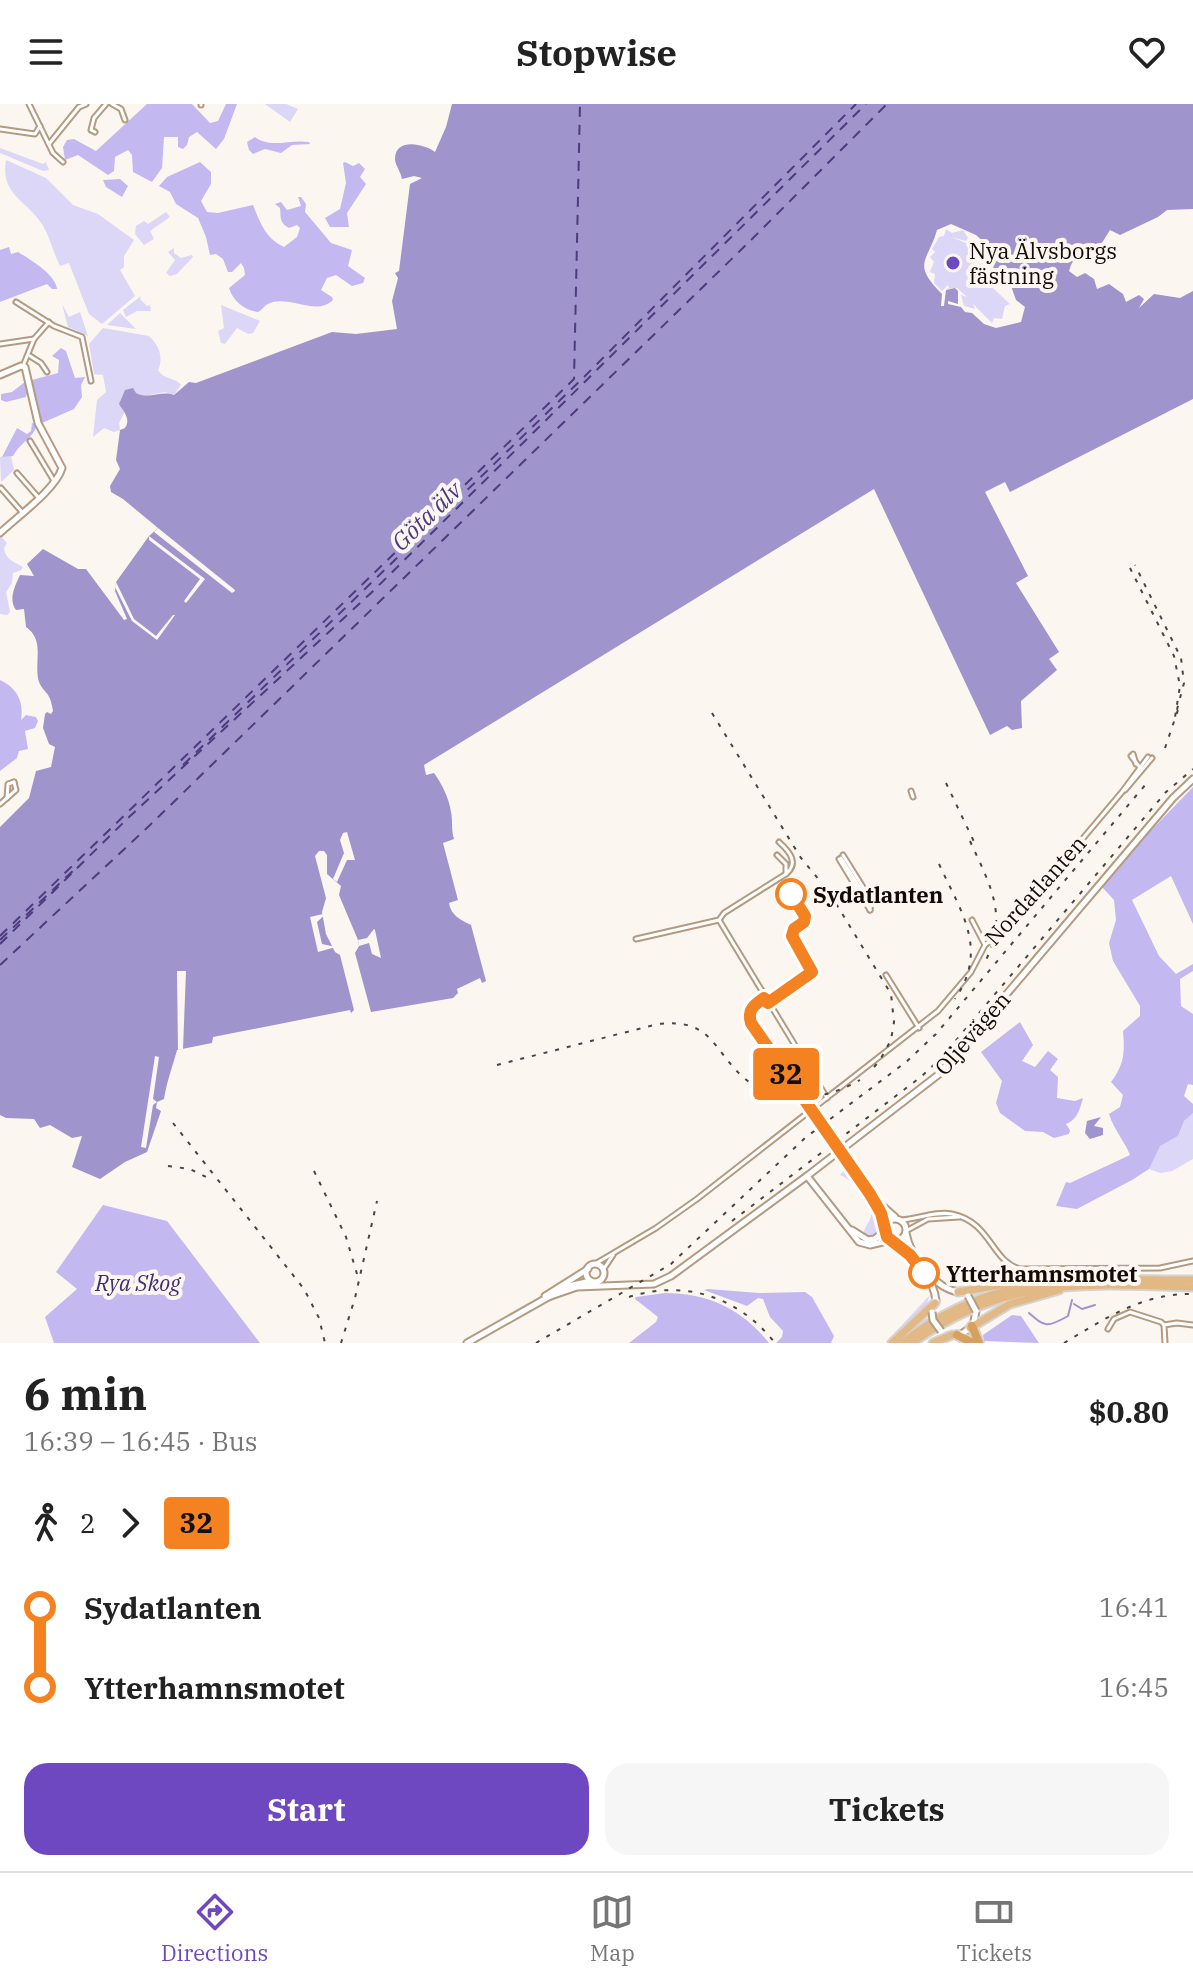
<!DOCTYPE html>
<meta charset="utf-8">
<style>
body{margin:0;font-family:"IBM Plex Serif",serif;background:#f6f6f6;color:#222;height:100vh;display:flex;flex-direction:column;font-size:30px;white-space:nowrap}
*{box-sizing:border-box;margin:0}
p{font-size:26px;color:#767676}
.icon{flex:none;width:44px;height:44px;fill:none;stroke:currentColor;stroke-width:2;stroke-linecap:round;stroke-linejoin:round}
.map{position:relative;height:1239px;overflow:hidden}
.sheet{display:flex;flex-direction:column;background:#fff;flex:1}
.sheet>*{flex:none}
.badge{padding:0 16px;border-radius:6px;font-size:28px;line-height:52px}
.map>.badge{position:absolute;translate:-50% -50%;box-shadow:0 0 0 4px #fff}
.legs{display:flex;align-items:center;gap:12px;height:88px;padding:0 24px;font-size:26px}
.legs p{margin-inline-start:auto}
.summary{display:flex;align-items:center;justify-content:space-between;height:136px;padding:0 24px}
h1{font-size:44px;font-weight:700;line-height:60px}
.cta{display:flex;gap:16px;margin-top:auto;padding:16px 24px}
.cta a{flex:1;height:92px;border-radius:24px;background:#6e48c1;color:#fff;font-size:32px;font-weight:700;line-height:92px;text-align:center}
.cta a+a{background:#f6f6f6;color:#222}
ul{padding:0 24px;list-style:none}
li{display:flex;align-items:center;gap:28px;height:80px;font-size:30px}
li i{display:grid;place-items:center;width:12px;height:100%;margin:0 10px;background:currentColor}
li i::after{content:'';width:20px;height:20px;margin:-10px;border:6px solid;border-radius:50%;background:#fff}
li p{margin-inline-start:auto}
li:first-child i{background:linear-gradient(#0000 50%,currentColor 0)}
li:last-child i{background:linear-gradient(currentColor 50%,#0000 0)}
header{display:flex;justify-content:space-between;align-items:center;height:104px;padding:0 24px;background:#fff;font-size:36px;font-weight:700}
.dock{display:flex;justify-content:space-around;align-items:center;height:112px;border-top:2px solid #e0e0e0;background:#fff;font-size:22px;color:#767676}
.dock a{display:grid;justify-items:center;gap:4px}
.dock .selected{color:#6e48c1}
.map>svg:first-child{display:block}
.green{fill:#dcd6f7}
.forest{fill:#c3b8f0}
.water{fill:#9f94cb;fill-rule:evenodd}
.pier{fill:#fcf6f1}
.lines{fill:none;stroke-linecap:round;stroke-linejoin:round}
.stream{stroke:#9f94cb;stroke-width:2}
.ferry{stroke:#4e3b7f;stroke-width:2;stroke-dasharray:10 8;stroke-linecap:butt}
.minor-casing{stroke:#b39b82;stroke-width:7}
.tertiary-casing{stroke:#b39b82;stroke-width:9}
.primary-casing{stroke:#d4d3d2;stroke-width:11}
.trunk-casing{stroke:#d4d3d2;stroke-width:12}
.minor{stroke:#fff;stroke-width:3}
.tertiary{stroke:#fff;stroke-width:5}
.primary{stroke:#e2b885;stroke-width:7}
.trunk{stroke:#d8a05c;stroke-width:8}
.rail{stroke:#4c443e;stroke-width:2;stroke-dasharray:4 8;stroke-linecap:butt}
.tertiary-bridge-casing{stroke:#b39b82;stroke-width:9;stroke-linecap:butt}
.tertiary-bridge{stroke:#fff;stroke-width:5}
.line-1-casing{stroke:#fff;stroke-width:18}
.line-1{stroke:#f58220;stroke-width:12}
.poi-dot{fill:#6e48c1;stroke:#fcf6f1;stroke-width:3}
.stop-1-dot{fill:#fff;stroke:#f58220;stroke-width:4}
.labels{text-anchor:middle;dominant-baseline:central;stroke-width:8;stroke-linejoin:round;paint-order:stroke}
.poi-label{font-size:22px;fill:#120a03;stroke:#fcf6f1;text-anchor:start}
.street-label{font-size:22px;fill:#120a03;stroke:#fcf6f1}
.stop-label{font-size:22px;font-weight:bold;fill:#120a03;stroke:#fcf6f1;text-anchor:start}
.park-label{font-size:22px;font-style:italic;fill:#412e70;stroke:#fcf6f1}
.water-label{font-size:24px;font-style:italic;fill:#4e3b7f;stroke:#fcf6f1}
</style>
<header><svg class="icon" aria-label="menu" viewBox="0 0 24 24"><path d="M4 6h16M4 12h16M4 18h16"/></svg>Stopwise<svg class="icon" aria-label="heart" viewBox="0 0 24 24"><path d="M12 20l-8-8c-3-5 5-10 8-4 3-6 11-1 8 4z"/></svg></header>
<div class="map">
<svg width="1193" height="1239" viewBox="0 0 1193 1239">
<rect width="100%" height="100%" fill="#fcf6f1"/>
<g class="green">
<path d="M265,0H286L298,5L290,18Z"/>
<path d="M0,44L43,60L46,58L49,66L43,67L0,49Z"/>
<path d="M6,56L46,74L73,101L98,110L134,136L124,152V163L120,166L135,192L102,220L89,210L69,159L60,162C53,148 50,133 42,120C26,96 0,90 6,56Z"/>
<path d="M166,108L170,113L150,127L154,135L144,141L135,130L136,122L144,117L148,120Z"/>
<path d="M946,125L952,129L963,126L968,134L966,137L951,133L966,139L969,136L974,137L972,145L976,143L992,152L982,160L981,157H976L985,166L979,171L1010,200L1005,202L1002,215L994,214L992,219L973,200L975,205L964,202L961,191L967,193L957,184L946,185L949,184L948,181L942,187L934,179L935,170L930,168L934,158L930,153L935,148L932,145L939,133L944,132Z"/>
<path d="M174,144V149L181,154L192,151L193,153L177,170L170,172L166,169L175,156L168,148Z"/>
<path d="M141,192L140,195L147,202L150,201L151,207H137L126,213L123,206Z"/>
<path d="M62,200L69,213L80,208L88,232L68,223Z"/>
<path d="M221,201L260,217L253,229L248,230L237,224L225,240L221,239L218,227L224,224Z"/>
<path d="M120,209L136,225L107,221Z"/>
<path d="M103,224L149,232C159,241 164,254 158,266C164,276 175,273 181,281L174,291L165,288L143,292L125,287L120,297L125,307L119,319L120,326L114,328L104,324L93,333L97,296L106,288L103,271L94,270L89,240Z"/>
<path d="M11,352L14,366L1,378L0,353Z"/>
<path d="M0,431L7,439L4,444C5,455 14,458 23,463L21,466L13,469L12,479L6,488L10,508L7,511L0,510Z"/>
<path d="M1193,1009V1055L1172,1067L1160,1069L1149,1065L1159,1042L1178,1032L1184,1017Z"/>
<path d="M846,1064L860,1081L879,1114L877,1130L872,1133L863,1131C864,1123 869,1120 871,1112C874,1098 852,1075 840,1071Z"/>
<path d="M930,1191L926,1202L886,1238Z"/>
</g>
<g class="forest">
<path d="M147,0H192L210,19L218,17L226,0H237L224,35L216,45L197,28L189,33L187,41L183,45L178,43V33H164L162,64L152,78L133,68L132,51L128,46L115,53L114,67L108,71L78,51L65,56L63,43L67,36L74,35L96,47Z"/>
<path d="M255,33C271,45 289,35 309,38L310,40L292,41L281,49L265,45L253,50L249,46L247,38Z"/>
<path d="M200,58L211,68V80L201,97L207,108L218,109L253,101C260,118 265,134 284,143L297,133L300,124L297,121L289,124C279,119 281,113 280,104L275,100L281,98L287,106L301,102L298,93H301L306,100L305,108L331,139L352,146L348,162L365,174L363,179L352,182L336,171L327,174L321,186L332,193L333,196C316,213 288,190 268,200C264,202 262,206 258,208C244,206 233,197 229,184L245,171L244,164L241,159L232,168H228L223,155L216,150L210,151L206,133L198,114L176,100L170,88L159,82L167,73Z"/>
<path d="M345,58L353,62L359,59L365,65L360,73L366,80L347,109L349,123H330L325,114L340,105L346,79L343,59Z"/>
<path d="M120,75L128,82L122,93L106,83L103,76Z"/>
<path d="M9,143L11,150L18,148C31,156 56,171 57,185H52L47,180L0,198V146Z"/>
<path d="M61,244L66,247L75,274L85,273L81,281L82,293L74,305L42,319L39,315L32,276L58,269L59,256L52,252Z"/>
<path d="M26,277L28,286L26,293L6,298L1,296V290L12,288Z"/>
<path d="M32,319L37,321C34,333 19,340 13,352L2,353L17,324L27,330L31,327Z"/>
<path d="M0,576C17,584 24,597 21,616L26,611L36,613L38,617L35,624L25,627L28,645L19,647L17,654L0,667Z"/>
<path d="M1193,683V820L1171,772L1132,796L1159,852L1176,870L1193,860V867L1180,875L1181,902L1193,910V981L1188,980L1184,992L1193,1000V1009L1184,1017L1178,1032L1160,1042L1149,1065L1132,1076L1077,1105L1056,1102L1066,1078L1070,1079L1130,1051C1124,1036 1114,1026 1109,1010L1120,1003L1123,991L1111,978C1124,961 1125,949 1123,927L1140,912V902L1113,857L1109,839L1116,816L1114,796L1102,783L1134,744Z"/>
<path d="M1020,918L1033,941L1022,957L1035,963L1048,947L1058,955L1050,966L1058,973L1057,994L1075,997L1083,994C1080,1005 1077,1016 1066,1020L1070,1026L1069,1030L1054,1034L1043,1028L1025,1027L1000,1009L996,999L1002,977L981,948Z"/>
<path d="M103,1101L167,1117L260,1239H54L45,1213L77,1185L56,1168Z"/>
<path d="M708,1185L759,1189L805,1188L812,1193L834,1232L831,1239H776L782,1233L783,1227L770,1213L763,1195L758,1194L747,1202L704,1186Z"/>
<path d="M665,1189C708,1189 742,1205 769,1239H629L656,1218L658,1213L635,1195L636,1193Z"/>
<path d="M1012,1211L1021,1212L1039,1239L984,1237L983,1231Z"/>
</g>
<g class="water">
<path d="M452,0H1193V105L1167,106L1158,113L1120,131L1110,126L1100,142C1084,144 1073,151 1069,167L1077,173L1085,169L1094,175L1097,185L1109,180L1123,190L1126,198L1139,191L1144,195L1139,204L1154,190L1180,194L1193,187V295L1010,388L1005,378L985,388L1028,472L1016,479L1059,548L1049,555L1057,566L1021,597L1022,624L1012,626L1007,622L990,631L874,385L424,661L426,671L434,669C442,680 449,694 451,708C453,718 451,725 454,735L443,739L458,796L449,799C451,812 461,816 471,821L486,877L482,879L480,874L457,885L458,889L453,894L371,908L355,849L359,842L358,836L339,791L341,782L327,770V751L324,747H319L315,752L326,794L322,808L326,830L335,848L340,851L354,906L351,909L350,906L213,933L212,939L177,946C172,964 167,977 164,995L157,998L156,1004L161,1007L147,1048L125,1058L100,1075L72,1063L82,1032L72,1034L50,1021L40,1024L34,1015L6,1014L0,1011V723L29,694L36,667L51,663L55,643L49,640L43,624L45,610L47,608L51,610L53,607C50,586 44,590 39,578C33,559 46,537 26,523L24,505L16,506C8,495 15,482 20,471L34,472L27,460L43,445L78,465H86L124,516L127,515L115,487L116,478L149,432L158,424L123,395L111,388L110,382L120,365L116,356L120,326L125,324C131,315 124,308 119,300L125,286L133,284L136,289C148,296 161,286 174,291L189,278L196,279L332,228L356,230L397,225L392,197L398,174L395,169L399,167L410,80L422,74L414,72L402,75C401,68 395,61 395,55C395,33 425,40 435,48L446,23ZM951,120L976,131L998,151L995,155L992,170L1002,179L1011,182L1016,196L1025,203L1021,218L996,224L984,220L972,209L965,208L961,203L948,200V197L958,200V187L955,184L946,186L944,202H941L942,190C911,159 928,158 937,126Z"/>
<path d="M1101,1013L1094,1022L1103,1024V1031L1090,1035L1085,1029L1087,1017Z"/>
</g>
<g class="pier">
<path d="M158,424L235,486V487L232,489L154,428Z"/>
<path d="M149,432L205,475L186,499L184,497L200,475L149,436Z"/>
<path d="M116,478L134,515L156,532L173,511H175L157,536L132,517L115,483Z"/>
<path d="M347,728L355,756H347L337,778L333,775L344,749L340,736L343,729Z"/>
<path d="M327,809L317,818L322,840L336,843L318,848L310,813Z"/>
<path d="M374,825L375,826L381,854L372,850L369,839L359,842L358,836L367,834Z"/>
<path d="M177,867H186L183,945L178,946Z"/>
<path d="M155,952L159,953L153,995L157,998L153,1001L146,1044L141,1043Z"/>
</g>
<g class="lines">
<g class="stream">
<path d="M1074,1200L1082,1205L1095,1201"/>
<path d="M1029,1209C1045,1223 1047,1224 1068,1212L1072,1196"/>
</g>
<g class="ferry">
<path d="M183,661L584,273L856,0"/>
<path d="M0,832L574,275L580,0"/>
<path d="M0,836L78,762"/>
<path d="M0,840L128,714L371,489L866,0"/>
<path d="M0,861L149,722L746,141L887,0"/>
</g>
<defs>
<g id="minor">
<path d="M29,0L53,49L63,58"/>
<path d="M112,0L121,5L125,16"/>
<path d="M201,1V0"/>
<path d="M0,25L35,30L40,22"/>
<path d="M95,28L91,26L94,14L106,0"/>
<path d="M49,40L79,3L86,0"/>
<path d="M16,198L54,222L82,233L91,277"/>
<path d="M0,240L34,235"/>
<path d="M30,252L41,259L47,268"/>
<path d="M23,262L34,235L49,218"/>
<path d="M30,337L54,377"/>
<path d="M17,369L38,393"/>
<path d="M1,384L22,408"/>
<path d="M1133,650L1136,660"/>
<path d="M1131,652L1141,665"/>
<path d="M1125,686L1152,654"/>
<path d="M911,687L913,693"/>
<path d="M7,694L8,680L14,678"/>
<path d="M0,700L16,686L14,678"/>
<path d="M777,751L786,760V770C799,759 790,748 779,738"/>
<path d="M843,751L871,796L870,806"/>
<path d="M841,754L869,798"/>
<path d="M839,755L870,806"/>
<path d="M719,816L827,994"/>
<path d="M972,816L985,841"/>
<path d="M636,835L719,816L724,809L786,770"/>
<path d="M886,871L919,924"/>
<path d="M901,1116C918,1115 935,1107 952,1110C991,1118 991,1157 1020,1165L1160,1164L1193,1157"/>
<path d="M906,1127L928,1115L959,1113"/>
<path d="M595,1160L656,1124L697,1095L938,907L971,868L985,841L1010,821L1122,688L1148,653"/>
<path d="M603,1166L613,1151"/>
<path d="M1108,1225L1114,1215L1130,1208L1161,1218L1164,1221"/>
<path d="M1165,1239L1164,1221L1177,1219L1193,1221"/>
</g>
<g id="tertiary">
<path d="M0,271L21,262L25,263L38,319L62,364C56,385 17,413 0,429"/>
<path d="M764,894L750,906L751,919L801,991"/>
<path d="M848,1058L879,1104L885,1123"/>
<path d="M807,1072L859,1138L870,1141L891,1136"/>
<path d="M879,1099L895,1113"/>
<circle cx="895" cy="1126" r="11"/>
<path d="M852,1126L868,1136L875,1135L883,1128"/>
<path d="M906,1129C910,1152 935,1185 959,1188"/>
<path d="M893,1137C911,1153 934,1172 936,1197"/>
<circle cx="595" cy="1169" r="9"/>
<path d="M559,1187L568,1182L591,1177"/>
<path d="M545,1192L588,1165"/>
<path d="M548,1193L577,1183L654,1180L671,1172L807,1072L938,971L1173,694L1193,675"/>
<path d="M960,1231L973,1222L976,1207"/>
<path d="M467,1239L550,1192"/>
</g>
<g id="primary">
<path d="M958,1188L1047,1173"/>
<path d="M970,1224L1010,1200L1059,1186"/>
<path d="M892,1239L935,1199"/>
<path d="M902,1239C996,1165 1081,1176 1193,1176"/>
<path d="M912,1239C1006,1172 1084,1180 1193,1183"/>
<path d="M933,1239L952,1231"/>
</g>
<g id="trunk">
<path d="M972,1222L979,1239"/>
<path d="M957,1231L973,1239"/>
</g>
</defs>
<use href="#minor" class="minor-casing"/>
<use href="#tertiary" class="tertiary-casing"/>
<use href="#primary" class="primary-casing"/>
<use href="#trunk" class="trunk-casing"/>
<use href="#minor" class="minor"/>
<use href="#tertiary" class="tertiary"/>
<use href="#primary" class="primary"/>
<use href="#trunk" class="trunk"/>
<g class="rail">
<path d="M1130,464L1174,552L1180,582L1175,613L1184,579L1181,554L1135,461"/>
<path d="M712,609L801,754L829,788L891,890L894,918L891,936L880,956L869,969"/>
<path d="M1165,644L1179,603"/>
<path d="M946,679L977,744"/>
<path d="M970,737C991,783 1009,812 984,860"/>
<path d="M939,760C961,808 989,845 955,895"/>
<path d="M497,961L658,920C712,914 712,945 743,973C777,1004 823,997 860,976"/>
<path d="M173,1019L304,1185L319,1214L325,1239"/>
<path d="M168,1062L190,1065L212,1076"/>
<path d="M314,1067L346,1133L357,1170"/>
<path d="M732,1117L922,972L941,954L1166,688L1193,665"/>
<path d="M629,1193C685,1175 739,1193 775,1239"/>
<path d="M341,1239L355,1194L377,1097"/>
<path d="M536,1239L671,1160L805,1034L906,958L936,930L1146,680"/>
<path d="M1064,1239C1106,1214 1143,1189 1193,1190"/>
</g>
<defs>
<g id="tertiary-bridge">
<path d="M801,991L848,1058"/>
<path d="M968,1192L976,1207"/>
<path d="M932,1208L933,1216L941,1227"/>
</g>
</defs>
<use href="#tertiary-bridge" class="tertiary-bridge-casing"/>
<use href="#tertiary-bridge" class="tertiary-bridge"/>
</g>
<g class="lines">
<defs>
<path id="line-1" d="M791,790L805,812L804,818L794,825L792,832L812,868L768,899L764,894C754,901 747,906 751,919L870,1090L881,1109L887,1133L910,1151L924,1169"/>
</defs>
<use href="#line-1" class="line-1-casing"/>
<use href="#line-1" class="line-1"/>
</g>
<circle class="poi-dot" cx="953" cy="159" r="8"/>
<g class="stop-1-dot">
<circle cx="791" cy="790" r="14"/>
<circle cx="924" cy="1169" r="14"/>
</g>
<g class="labels">
<g class="poi-label">
<text x="969" y="146">Nya Älvsborgs<tspan x="969" dy="25">fästning</tspan></text>
</g>
<g class="street-label">
<text transform="translate(1035 786) rotate(-48)">Nordatlanten</text>
<text transform="translate(972 929) rotate(-49)">Oljevägen</text>
</g>
<g class="stop-label">
<text x="813" y="790">Sydatlanten</text>
<text x="946" y="1169">Ytterhamnsmotet</text>
</g>
<g class="park-label">
<text x="138" y="1178">Rya Skog</text>
</g>
<g class="water-label">
<text transform="translate(426 412) rotate(-44)">Göta älv</text>
</g>
</g>
</svg>
<b class="badge" style="left:786px;top:970px;background:#f58220;color:#111">32</b>
</div>
<section class="sheet">
<div class="summary"><div><h1>6 min</h1><p>16:39 – 16:45 · Bus</p></div><b>$0.80</b></div>
<div class="legs"><svg class="icon" aria-label="walk" viewBox="0 0 24 24"><circle cx="13" cy="4" r="2"/><path d="M13 8l-2 6 4 7M11 14l-3 7M7 12l3-4h3l4 4"/></svg>2<svg class="icon" aria-label="forward" viewBox="0 0 24 24"><path d="M9 5l7 7-7 7"/></svg><b class="badge" style="background:#f58220;color:#111">32</b></div>
<ul>
<li><i style="color:#f58220"></i><b>Sydatlanten</b><p>16:41</p></li>
<li><i style="color:#f58220"></i><b>Ytterhamnsmotet</b><p>16:45</p></li>
</ul>
<div class="cta"><a>Start</a><a>Tickets</a></div>
</section>
<nav class="dock">
<a class="selected"><svg class="icon" aria-label="directions" viewBox="0 0 24 24"><path d="M12 3l9 9-9 9-9-9zM9 14v-3h6M13 9l2 2-2 2"/></svg>Directions</a>
<a><svg class="icon" aria-label="map" viewBox="0 0 24 24"><path d="M3 6l6-2 6 2 6-2v14l-6 2-6-2-6 2zM9 4v14M15 6v14"/></svg>Map</a>
<a><svg class="icon" aria-label="tickets" viewBox="0 0 24 24"><path d="M3 7h18v10H3zM15 7v10"/></svg>Tickets</a>
</nav>
